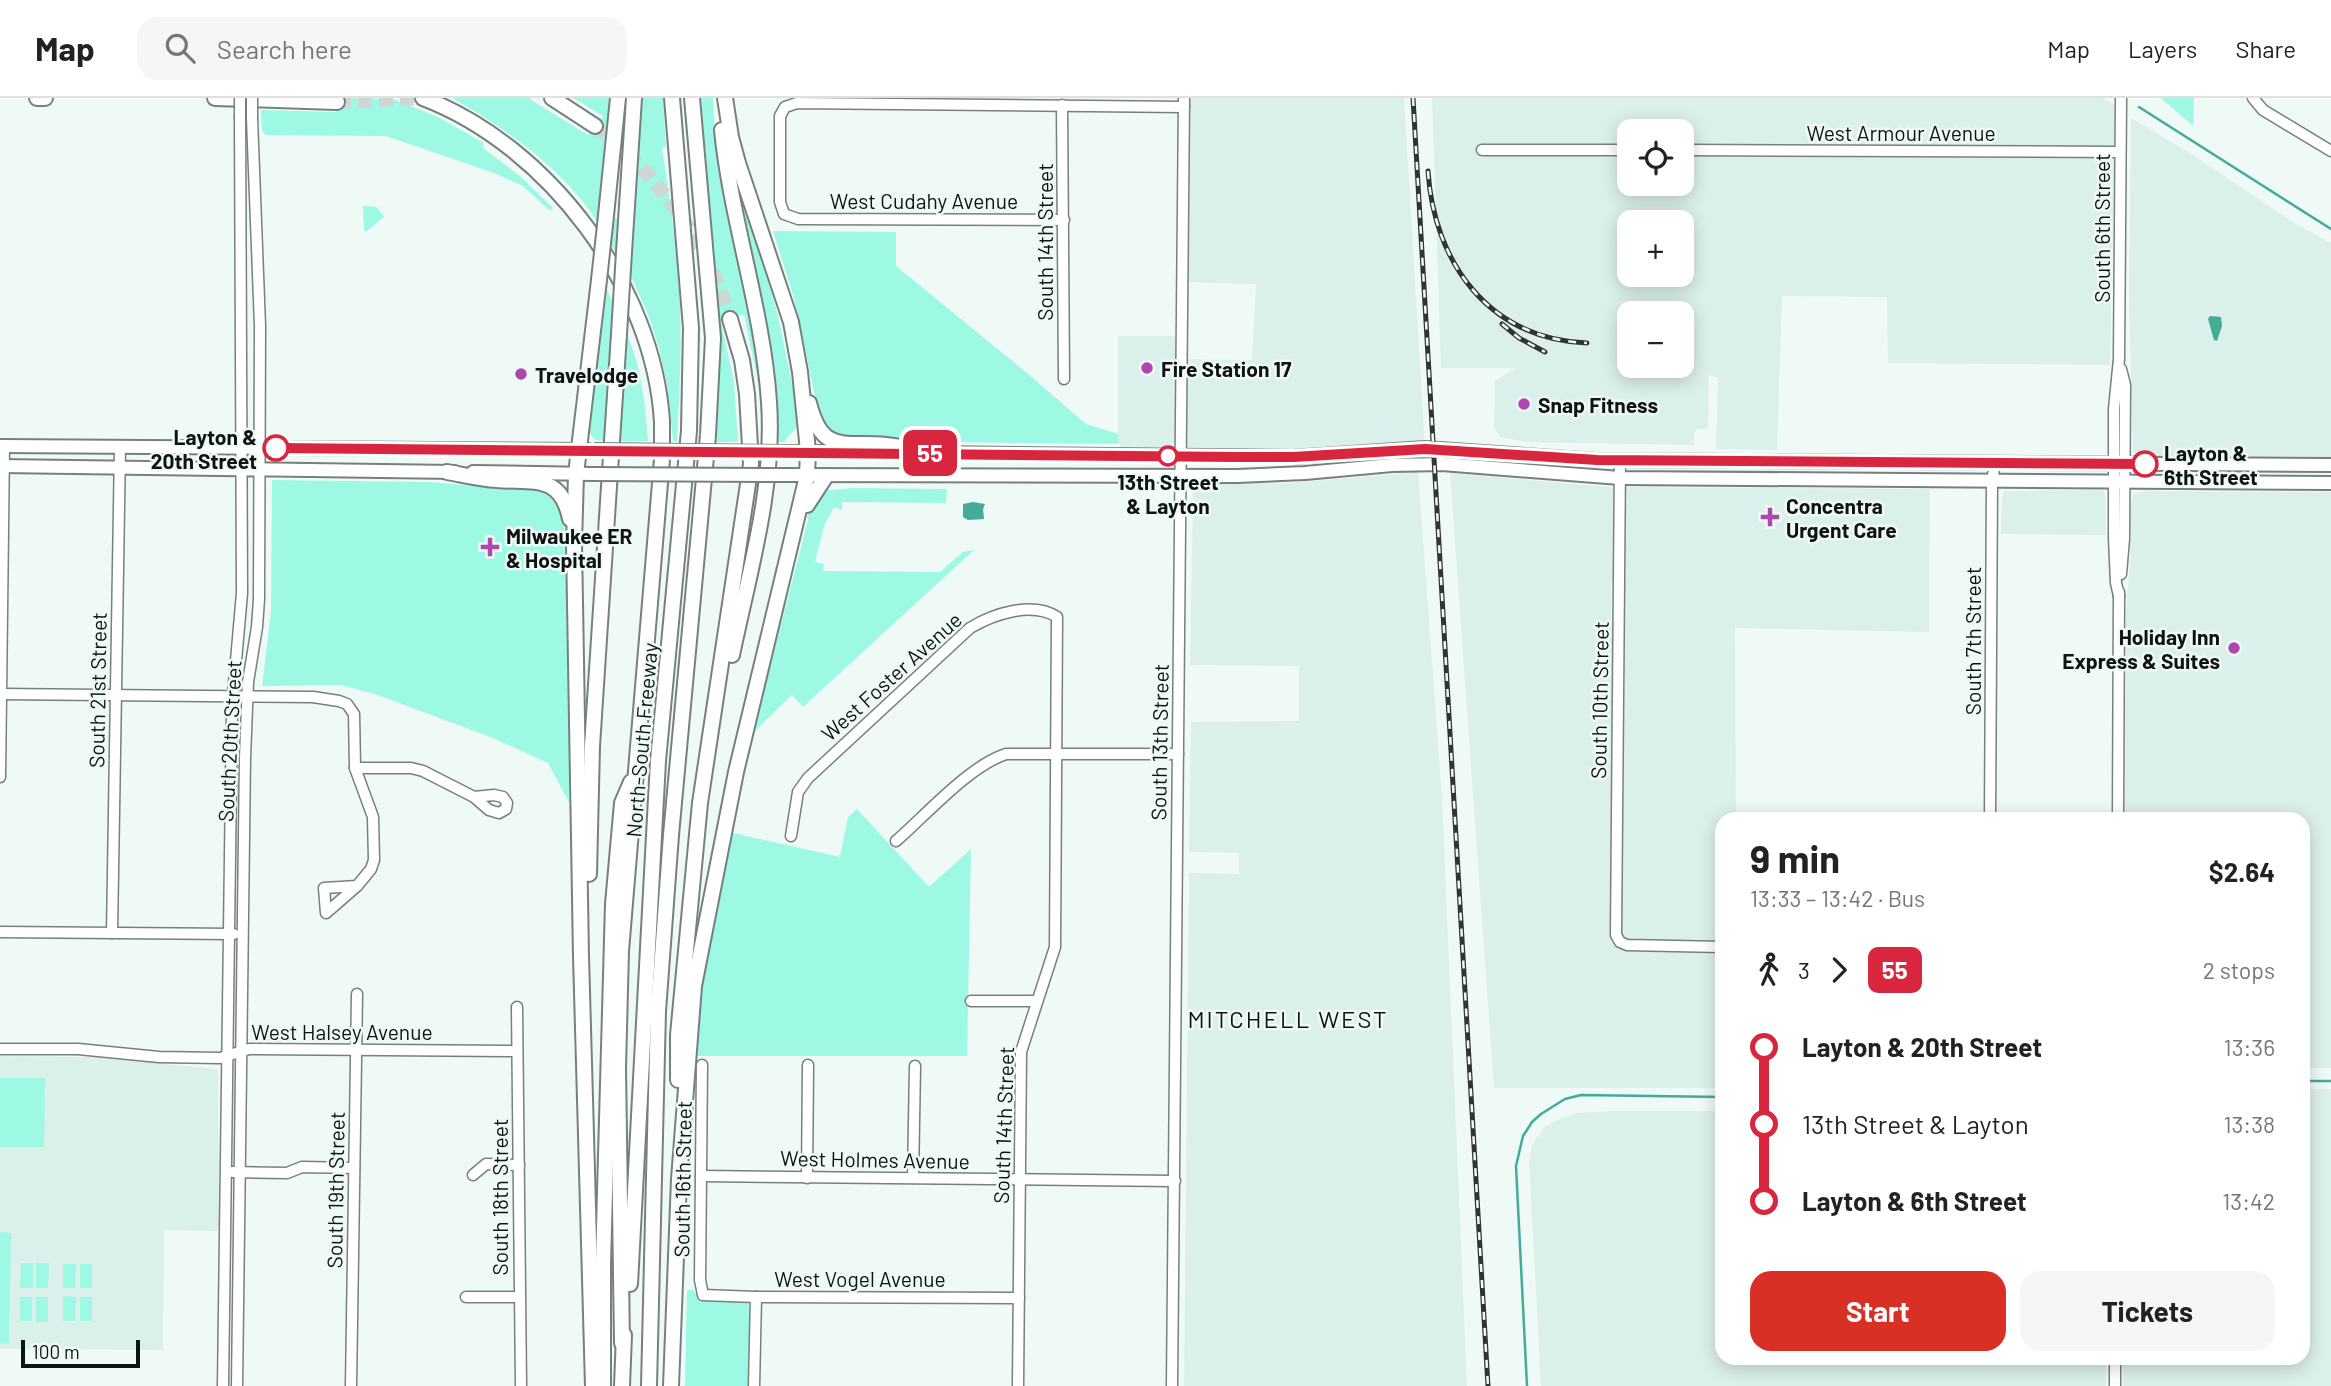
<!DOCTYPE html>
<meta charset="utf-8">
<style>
body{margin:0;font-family:Barlow,sans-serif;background:#f6f6f6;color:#222;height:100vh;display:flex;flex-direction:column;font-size:26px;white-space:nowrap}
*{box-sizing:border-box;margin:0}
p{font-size:23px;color:#767676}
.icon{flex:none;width:38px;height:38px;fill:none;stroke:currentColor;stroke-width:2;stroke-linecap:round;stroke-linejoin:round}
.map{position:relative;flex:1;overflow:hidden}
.panel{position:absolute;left:1715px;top:714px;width:595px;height:553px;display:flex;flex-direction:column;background:#fff;border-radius:21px;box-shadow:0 4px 18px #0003}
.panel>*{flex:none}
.badge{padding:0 14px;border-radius:10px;font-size:24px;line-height:46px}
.tools{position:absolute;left:1617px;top:21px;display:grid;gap:14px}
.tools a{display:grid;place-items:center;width:77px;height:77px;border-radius:14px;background:#fff;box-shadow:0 4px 18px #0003;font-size:35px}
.scale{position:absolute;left:21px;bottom:18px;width:119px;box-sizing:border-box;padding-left:7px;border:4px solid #0f1312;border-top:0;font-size:19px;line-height:24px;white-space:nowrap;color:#0f1312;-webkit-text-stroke:5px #effaf7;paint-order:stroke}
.map>.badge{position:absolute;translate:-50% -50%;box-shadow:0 0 0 4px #fff}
.legs{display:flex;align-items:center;gap:10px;height:77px;padding:0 35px;font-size:23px}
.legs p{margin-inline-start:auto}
.headline{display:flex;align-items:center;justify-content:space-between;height:119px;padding:0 35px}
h1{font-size:38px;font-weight:700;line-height:52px}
.primary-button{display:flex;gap:14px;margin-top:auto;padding:14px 35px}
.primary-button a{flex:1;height:80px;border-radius:21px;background:#d93025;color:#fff;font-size:28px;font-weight:700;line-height:80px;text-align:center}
.primary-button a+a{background:#f6f6f6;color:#222}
ul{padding:0 35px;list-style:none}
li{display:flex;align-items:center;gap:24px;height:77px;font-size:26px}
li i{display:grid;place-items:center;width:10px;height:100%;margin:0 9px;background:currentColor}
li i::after{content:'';width:18px;height:18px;margin:-9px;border:5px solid;border-radius:50%;background:#fff}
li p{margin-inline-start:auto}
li:first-child i{background:linear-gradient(#0000 50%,currentColor 0)}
li:last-child i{background:linear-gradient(currentColor 50%,#0000 0)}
header{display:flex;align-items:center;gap:42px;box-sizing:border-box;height:98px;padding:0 35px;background:#fff;border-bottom:2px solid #e0e0e0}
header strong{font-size:33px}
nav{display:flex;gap:38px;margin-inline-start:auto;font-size:24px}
.search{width:490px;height:63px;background:#f6f6f6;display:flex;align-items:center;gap:18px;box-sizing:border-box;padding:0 24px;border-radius:21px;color:#767676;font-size:26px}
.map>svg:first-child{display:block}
.built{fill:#dcf0eb;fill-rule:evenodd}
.green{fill:#9df9e3}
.water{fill:#43ac97}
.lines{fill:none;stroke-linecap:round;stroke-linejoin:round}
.stream{stroke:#43ac97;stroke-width:2.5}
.highway-tunnel{stroke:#cdd7d5;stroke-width:14;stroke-dasharray:14 7;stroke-linecap:butt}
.minor-casing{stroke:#76817e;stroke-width:13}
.major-casing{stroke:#76817e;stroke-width:16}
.highway-casing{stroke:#76817e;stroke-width:18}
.minor{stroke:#fff;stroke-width:10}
.major{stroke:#fff;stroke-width:12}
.highway{stroke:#fff;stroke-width:14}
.rail-casing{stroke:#303534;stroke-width:5}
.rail{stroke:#effaf7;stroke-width:2.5;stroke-dasharray:8;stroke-linecap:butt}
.minor-bridge-casing{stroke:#76817e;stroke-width:13;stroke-linecap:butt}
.major-bridge-casing{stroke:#76817e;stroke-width:16;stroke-linecap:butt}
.highway-bridge-casing{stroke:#76817e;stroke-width:18;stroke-linecap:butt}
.minor-bridge{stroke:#fff;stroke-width:10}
.major-bridge{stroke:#fff;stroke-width:12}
.highway-bridge{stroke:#fff;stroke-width:14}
.line-1-casing{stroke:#fff;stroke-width:16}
.line-1{stroke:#d7263d;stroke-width:10}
.poi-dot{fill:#ad48ae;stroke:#effaf7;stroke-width:2.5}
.stop-1-dot{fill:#fff;stroke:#d7263d;stroke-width:3.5}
.labels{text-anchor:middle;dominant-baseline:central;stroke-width:5;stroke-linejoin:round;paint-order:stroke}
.street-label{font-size:21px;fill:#0f1312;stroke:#effaf7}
.poi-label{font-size:21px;font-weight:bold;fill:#0f1312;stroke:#effaf7;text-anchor:start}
.stop-label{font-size:21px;font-weight:bold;fill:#0f1312;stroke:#effaf7;text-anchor:end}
.quarter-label{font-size:24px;letter-spacing:2px;fill:#0f1312;stroke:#effaf7}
</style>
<header>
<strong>Map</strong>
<div class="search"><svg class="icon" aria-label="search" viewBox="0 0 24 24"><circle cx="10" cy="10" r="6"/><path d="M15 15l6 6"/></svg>Search here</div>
<nav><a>Map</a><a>Layers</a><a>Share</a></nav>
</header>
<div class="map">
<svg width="2331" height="1288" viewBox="0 0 2331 1288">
<rect width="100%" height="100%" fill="#effaf7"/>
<g class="built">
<path d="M1184,0H1404L1425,350L1121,358L1118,336V238H1183L1182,261L1252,262L1256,186L1183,184Z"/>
<path d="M1432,0H2102L2115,7L2110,267L1888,265L1887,199L1782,198L1777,352L1716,351L1718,280L1709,277L1708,331H1697L1694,336V347L1526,344L1500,339L1494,329L1495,283L1516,270H1441ZM1629,33H1682V86H1629ZM1629,124H1682V177H1629ZM1629,215H1682V268H1629Z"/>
<path d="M2131,20L2190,55L2299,128L2331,145V359L2140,358L2133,355L2129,202Z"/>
<path d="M1418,374L1442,699L1467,1288H1184L1189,775L1239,776V755L1189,754L1191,624L1299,623V568L1190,567L1193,391L1194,388L1201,386L1291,385Z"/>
<path d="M1450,375L1610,389L1930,391L1929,534L1735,530L1736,721H1722V990H1494ZM1611,483L1624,484L1623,527L1611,526Z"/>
<path d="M2095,392L2103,393L2105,397L2106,437L2001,436L2002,399L2004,393Z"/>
<path d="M2145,393L2331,394V970H2303V721H2125L2126,516L2130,461V410L2133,396Z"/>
<path d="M0,958L92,959L218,971L219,1133L164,1132L163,1252L0,1251Z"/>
<path d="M2303,991H2331V1288H2123V1260H2303Z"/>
<path d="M1612,1013H1722V1260H2106V1288H1541L1529,1062L1532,1047L1544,1029L1560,1021L1575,1015Z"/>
</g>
<g class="green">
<path d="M337,0L393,1L438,19L484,45L483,50L520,78L553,110L550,113L523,88L494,75L386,38L266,37L262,33L261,12L336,14Z"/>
<path d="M452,0H528L588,37L603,18L573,0H613L600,128C568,75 506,30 452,0Z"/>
<path d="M641,0H663L666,49L662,50C670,103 678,156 680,210C682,254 679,299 677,343H673L667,286L659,250L649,219L631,178Z"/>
<path d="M701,0H713L715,40L759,262L765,319L762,320L758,284L744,216L721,224L734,284L738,344H716L720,252L718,212Z"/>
<path d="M2161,0H2194L2193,28Z"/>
<path d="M734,67L777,214L798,314V328L786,341L785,344H776L732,68Z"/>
<path d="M363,108L377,109L384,119L367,133H364Z"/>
<path d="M612,117L618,122L616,154L609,143Z"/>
<path d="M773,133L896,134V168L1027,275L1086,326L1118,336L1119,346L938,344L831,337L819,317L794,200Z"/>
<path d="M605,187L613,205L604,343L595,342L589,334Z"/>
<path d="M627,236C642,271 645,306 648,343H618Z"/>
<path d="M272,382L430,384L495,390L545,391L556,396L564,422L570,638L569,704L548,665L493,640L378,597L341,587L262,588L271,513Z"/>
<path d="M851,390L947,391L946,405L842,404V412L834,409L824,428L815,464L824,466L823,473L940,474L963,454L974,452L803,609L792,597L753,635L808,422L807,418L822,393Z"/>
<path d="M857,711L929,789L971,751L967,958H694C697,883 714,808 729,734L840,759L848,719Z"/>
<path d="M0,980H45L44,1049H0Z"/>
<path d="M0,1134L11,1135L9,1246L0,1245Z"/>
<path d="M21,1165H33V1190H20Z"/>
<path d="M36,1165H49L48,1190H36Z"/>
<path d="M63,1166H76L75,1190H63Z"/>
<rect x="80" y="1166" width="12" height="24"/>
<path d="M687,1192H693C704,1209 727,1203 744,1203L749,1206V1288H685Z"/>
<path d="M63,1198L76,1199L75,1223H63Z"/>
<rect x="20" y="1199" width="12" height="24"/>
<rect x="36" y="1199" width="12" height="25"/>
<rect x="80" y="1199" width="12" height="24"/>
</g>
<g class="water">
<path d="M2210,218L2221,219L2222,228L2217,243L2214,242L2208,221Z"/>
<path d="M973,404L985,406L983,411L984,421L968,422L963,419V406Z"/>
</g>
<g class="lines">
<g class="stream">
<path d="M2139,9L2331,131"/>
<path d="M2303,983H2331"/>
<path d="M1527,1288L1516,1068L1523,1038L1532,1024L1541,1016L1565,1001L1581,997L1722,999"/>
</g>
<g class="highway-tunnel">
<path d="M337,4L422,0"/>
<path d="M595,28C643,64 681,112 709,165C718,182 723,203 730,221"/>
</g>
<defs>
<g id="minor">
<path d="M2253,0L2263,12L2331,53"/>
<path d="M1062,7L1064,281"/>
<path d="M1482,52H1629"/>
<path d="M1682,52L2120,54"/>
<path d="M1064,122L798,121L784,116L780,104V18L785,9L797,5L1184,9"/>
<path d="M1620,362L1616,837L1620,844L1627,847L1722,849"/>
<path d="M2121,476L2124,440L2125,287L2121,271"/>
<path d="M2119,498L2116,485L2114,440V311L2119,261L2121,0"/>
<path d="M0,596L313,599L339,603L347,606L354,616L355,670L373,719L374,762L371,771L357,788L326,815L324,790L357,788"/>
<path d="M355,670H411L423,673L474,699L489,712L499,715L506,711L507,705L503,699L494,697L474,699"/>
<path d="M0,679L4,348"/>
<path d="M1990,721L1992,383L1995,365"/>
<path d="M2118,721L2119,494"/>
<path d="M791,738L798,694L808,680L970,530C993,516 1032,503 1057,519L1055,849L1021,954L1018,1288"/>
<path d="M896,743C926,717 969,668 1006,656H1178"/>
<path d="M0,834L234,836"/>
<path d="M112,835L120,349"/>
<path d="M971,903H1036"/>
<path d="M517,909L521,1288"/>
<path d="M0,951H78L159,959L220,960L249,951L517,953"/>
<path d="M702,967L700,1182L703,1197L756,1199L1019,1200"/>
<path d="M233,1074L287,1075L302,1069L354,1070"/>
<path d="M473,1077L486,1066L519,1067"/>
<path d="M701,1078L1175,1083"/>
<path d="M807,1080L808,967"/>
<path d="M913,1080L915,968"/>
<path d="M466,1199H519"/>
<path d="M223,1288L232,608L242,495L240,20"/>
<path d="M237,1288L245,660L248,584L257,529L259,501L260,228L252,20"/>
<path d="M351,1288L357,896"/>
<path d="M754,1288L756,1199"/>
<path d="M1172,1288L1184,0"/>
<path d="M2115,1288V1260"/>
</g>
<g id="major">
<path d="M0,348L588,352"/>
<path d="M785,354H903"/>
<path d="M932,355L1293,359L1425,350L1597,362L2331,367"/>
<path d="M0,368L455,374"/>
<path d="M473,374L593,376"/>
<path d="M783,377L1237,378L1305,375L1392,367L1442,366L1620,380L2331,385"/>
</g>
<g id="highway">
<path d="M37,0H45"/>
<path d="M215,0L337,4"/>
<path d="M423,0C549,48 654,189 662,324C662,336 662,349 662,361L621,853L618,970L622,1245"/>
<path d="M552,0L595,28"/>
<path d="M722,32C731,123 763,212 769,304C775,389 749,475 732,557"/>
<path d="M605,127L618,0"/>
<path d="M624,154L634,0"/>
<path d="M809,305C822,357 844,343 886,347C904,349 923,352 941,355"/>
<path d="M447,374C464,377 480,381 497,382C534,385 561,376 570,421"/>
<path d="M807,407L826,378"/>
<path d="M589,776L592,648L619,236"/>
<path d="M678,982V937L700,705L751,366L747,296L742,262L730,221"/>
<path d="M630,1186L658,663L689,333L691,230L672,0"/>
<path d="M593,1288L581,858L574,446L576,376L599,182"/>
<path d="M603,1288V1166L613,806L622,705L631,684"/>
<path d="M622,1288L624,1237"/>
<path d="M649,1288L658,913L671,737L708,337L713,240L692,0"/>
<path d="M671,1288L679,1081L694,888L736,674L807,378L808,353L800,274L791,224L738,65L731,39L725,0"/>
</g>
</defs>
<use href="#minor" class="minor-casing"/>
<use href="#major" class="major-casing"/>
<use href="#highway" class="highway-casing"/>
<use href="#minor" class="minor"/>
<use href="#major" class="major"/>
<use href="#highway" class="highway"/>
<defs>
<g id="rail">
<path d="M1413,0L1488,1288"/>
<path d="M1428,73C1434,165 1489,241 1587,245"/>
<path d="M1502,226L1519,240L1545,254"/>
</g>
</defs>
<use href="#rail" class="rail-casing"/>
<use href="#rail" class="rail"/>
<defs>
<g id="minor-bridge">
<path d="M240,0V20"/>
<path d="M252,0V20"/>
</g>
<g id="major-bridge">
<path d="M594,352L785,354"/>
<path d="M593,376L783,377"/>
</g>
<g id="highway-bridge">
<path d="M599,182L605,127"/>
<path d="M619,236L624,154"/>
</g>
</defs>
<use href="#minor-bridge" class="minor-bridge-casing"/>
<use href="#major-bridge" class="major-bridge-casing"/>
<use href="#highway-bridge" class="highway-bridge-casing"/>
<use href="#minor-bridge" class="minor-bridge"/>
<use href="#major-bridge" class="major-bridge"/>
<use href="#highway-bridge" class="highway-bridge"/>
</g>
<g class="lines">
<defs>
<path id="line-1" d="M276,350L1237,359H1293L1425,351L1597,362L2145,366"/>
</defs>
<use href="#line-1" class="line-1-casing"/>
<use href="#line-1" class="line-1"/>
</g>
<g class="poi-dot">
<circle cx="1147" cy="270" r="7"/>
<circle cx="521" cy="276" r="7"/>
<circle cx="1524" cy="306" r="7"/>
<path d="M1766.5 408.5h7v7h7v7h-7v7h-7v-7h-7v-7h7z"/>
<path d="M486.5 438.5h7v7h7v7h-7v7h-7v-7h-7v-7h7z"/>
<circle cx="2234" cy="550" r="7"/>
</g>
<g class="stop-1-dot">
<circle cx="276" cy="350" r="12"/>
<circle cx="1168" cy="358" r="9"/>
<circle cx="2145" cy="366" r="12"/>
</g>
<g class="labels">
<g class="street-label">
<text x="1901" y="34">West Armour Avenue</text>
<text x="924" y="102">West Cudahy Avenue</text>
<text transform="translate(2101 130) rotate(-90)">South 6th Street</text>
<text transform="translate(1044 144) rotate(-90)">South 14th Street</text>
<text transform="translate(1972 543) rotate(-90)">South 7th Street</text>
<text transform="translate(891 578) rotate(-42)">West Foster Avenue</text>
<text transform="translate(97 592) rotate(-89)">South 21st Street</text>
<text transform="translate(1599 602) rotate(-89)">South 10th Street</text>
<text transform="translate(641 642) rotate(-85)">North-South Freeway</text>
<text transform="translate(229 643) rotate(-87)">South 20th Street</text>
<text transform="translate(1159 644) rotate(-89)">South 13th Street</text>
<text x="342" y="933">West Halsey Avenue</text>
<text transform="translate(1003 1027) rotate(-88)">South 14th Street</text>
<text transform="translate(875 1061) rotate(1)">West Holmes Avenue</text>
<text transform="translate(682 1081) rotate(-89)">South 16th Street</text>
<text transform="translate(335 1092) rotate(-89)">South 19th Street</text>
<text transform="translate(499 1099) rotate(-90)">South 18th Street</text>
<text x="860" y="1180">West Vogel Avenue</text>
</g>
<g class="poi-label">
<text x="1161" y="270">Fire Station 17</text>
<text x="535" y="276">Travelodge</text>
<text x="1538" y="306">Snap Fitness</text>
<text x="1786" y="407">Concentra<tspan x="1786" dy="24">Urgent Care</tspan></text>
<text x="506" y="437">Milwaukee ER<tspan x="506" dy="24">&amp; Hospital</tspan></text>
<text x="2220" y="538" text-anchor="end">Holiday Inn<tspan x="2220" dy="24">Express &amp; Suites</tspan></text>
</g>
<g class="stop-label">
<text x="257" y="338">Layton &amp;<tspan x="257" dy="24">20th Street</tspan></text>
<text x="2164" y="354" text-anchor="start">Layton &amp;<tspan x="2164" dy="24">6th Street</tspan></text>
<text x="1168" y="383" text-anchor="middle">13th Street<tspan x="1168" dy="24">&amp; Layton</tspan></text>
</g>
<g class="quarter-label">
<text x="1288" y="920">MITCHELL WEST</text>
</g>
</g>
</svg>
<div class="tools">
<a><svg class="icon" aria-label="locate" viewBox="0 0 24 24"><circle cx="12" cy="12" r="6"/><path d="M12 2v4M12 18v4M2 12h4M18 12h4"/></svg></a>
<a>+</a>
<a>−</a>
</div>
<div class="scale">100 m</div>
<b class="badge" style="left:930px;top:355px;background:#d7263d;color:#fff">55</b>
<section class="panel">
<div class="headline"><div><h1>9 min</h1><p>13:33 – 13:42 · Bus</p></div><b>$2.64</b></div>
<div class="legs"><svg class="icon" aria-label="walk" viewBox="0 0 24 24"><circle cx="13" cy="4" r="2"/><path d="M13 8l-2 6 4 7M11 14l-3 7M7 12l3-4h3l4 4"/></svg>3<svg class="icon" aria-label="forward" viewBox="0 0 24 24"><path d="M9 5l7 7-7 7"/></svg><b class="badge" style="background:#d7263d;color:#fff">55</b><p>2 stops</p></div>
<ul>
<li><i style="color:#d7263d"></i><b>Layton &amp; 20th Street</b><p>13:36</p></li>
<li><i style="color:#d7263d"></i><span>13th Street &amp; Layton</span><p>13:38</p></li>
<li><i style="color:#d7263d"></i><b>Layton &amp; 6th Street</b><p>13:42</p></li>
</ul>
<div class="primary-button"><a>Start</a><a>Tickets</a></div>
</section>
</div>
